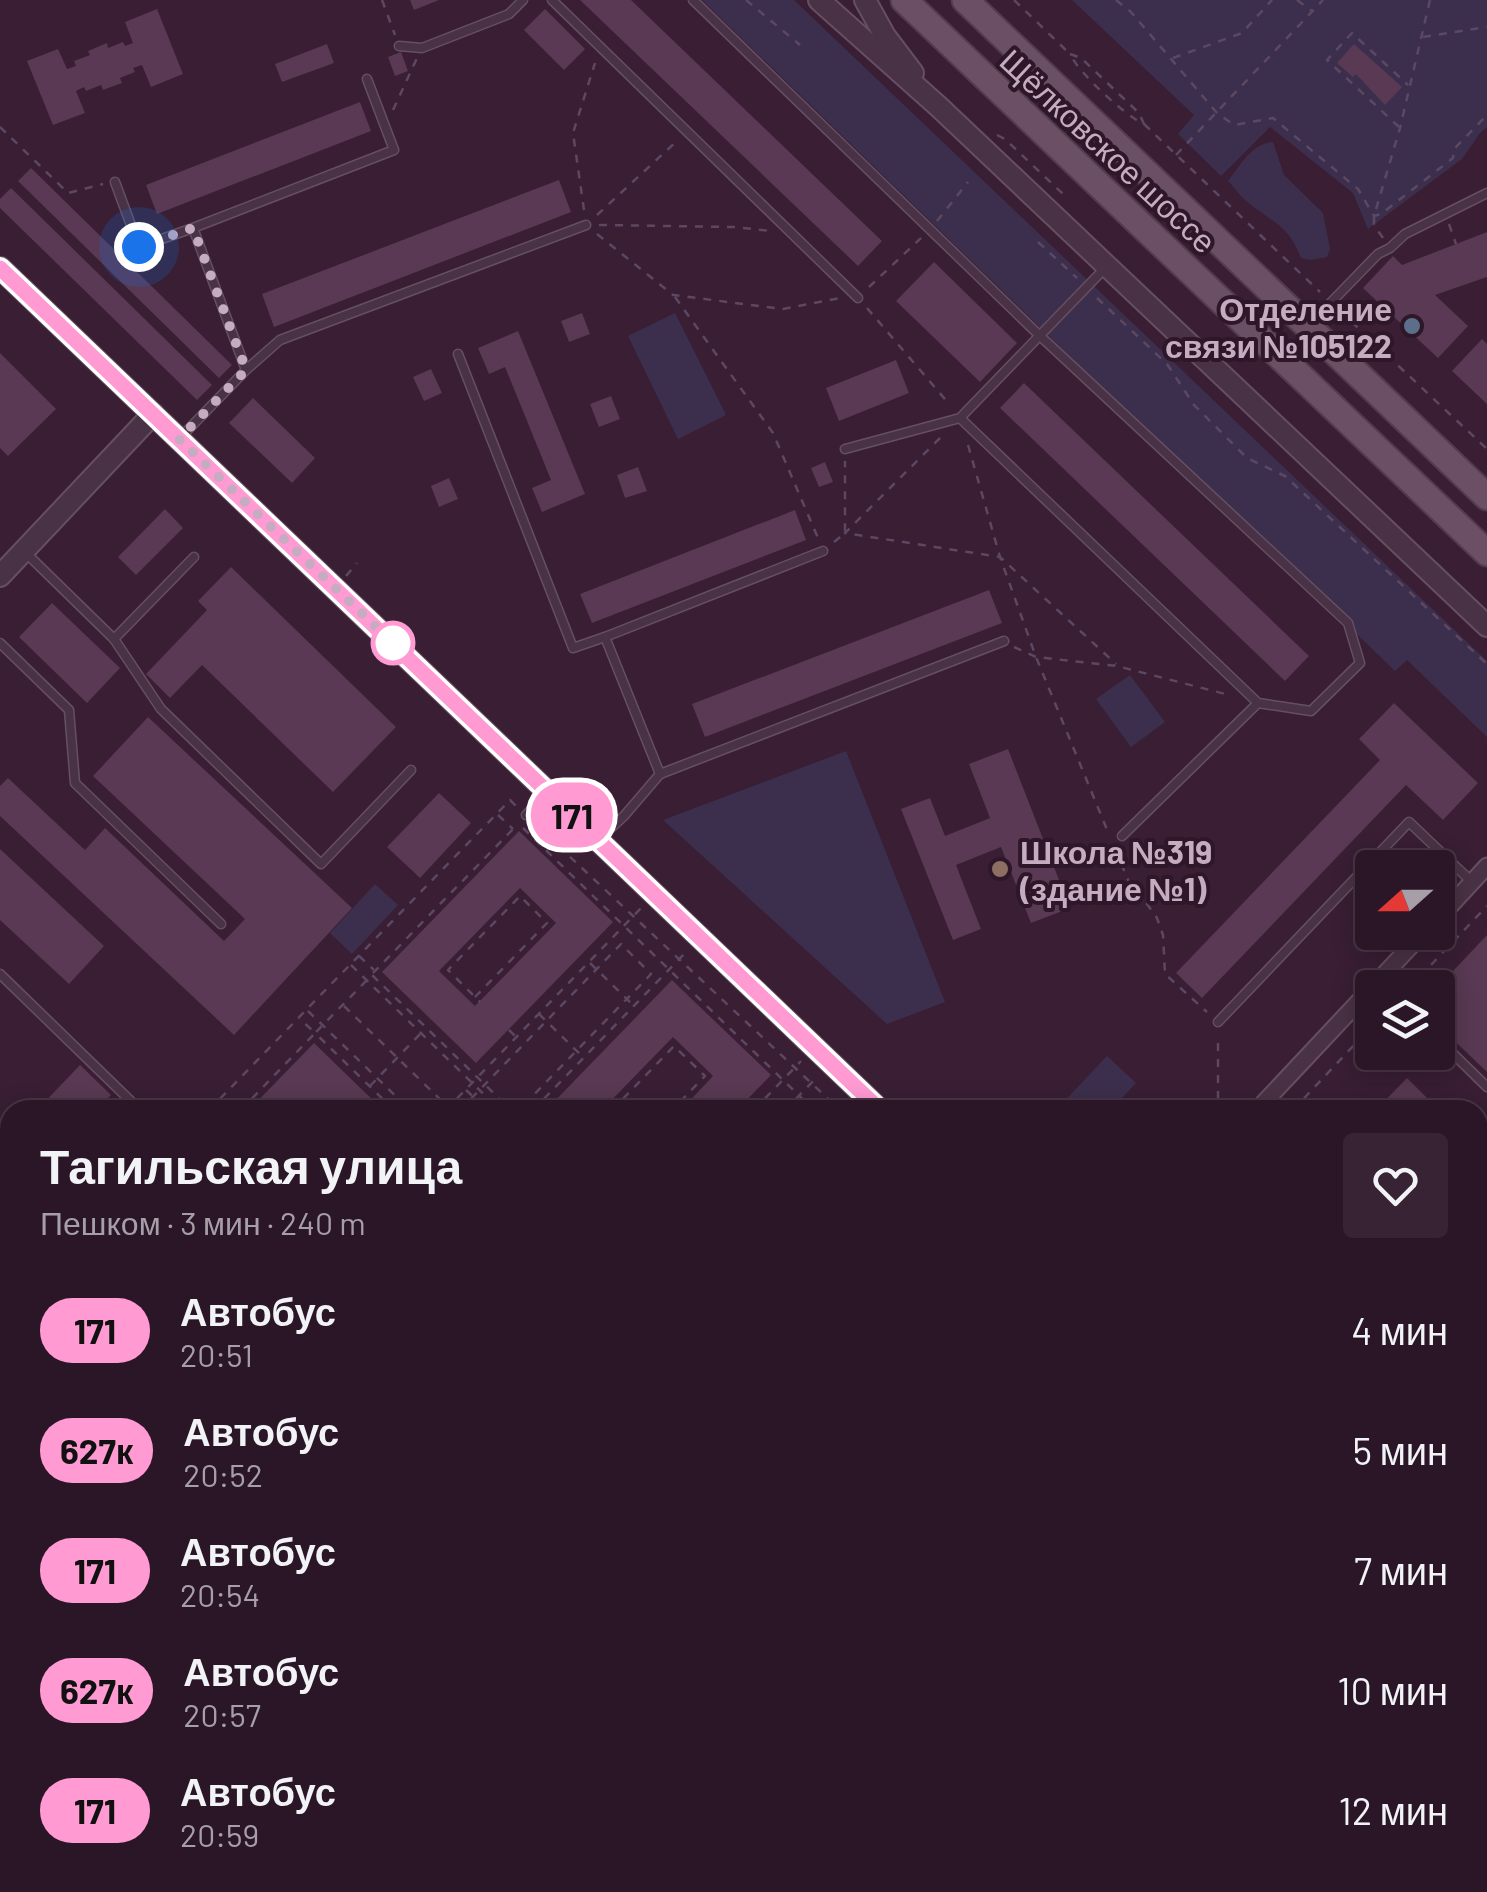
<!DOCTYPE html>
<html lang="ru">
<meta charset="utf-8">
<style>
body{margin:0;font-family:Barlow,sans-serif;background:#372333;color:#f1f3f6;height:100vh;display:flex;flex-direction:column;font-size:38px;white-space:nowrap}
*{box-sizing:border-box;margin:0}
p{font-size:32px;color:#a69fa7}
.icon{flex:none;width:55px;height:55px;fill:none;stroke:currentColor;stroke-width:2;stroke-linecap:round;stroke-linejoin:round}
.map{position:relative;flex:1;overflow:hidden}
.panel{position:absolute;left:0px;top:1100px;width:1488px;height:792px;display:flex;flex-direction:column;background:#2b1627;border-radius:30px 30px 0 0;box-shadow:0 5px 25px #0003,0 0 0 2px #473544}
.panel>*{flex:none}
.badge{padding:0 20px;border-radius:32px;font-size:35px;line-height:65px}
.needle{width:65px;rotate:249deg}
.controls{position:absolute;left:1355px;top:850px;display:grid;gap:20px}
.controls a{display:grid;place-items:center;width:100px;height:100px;border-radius:10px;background:#2b1627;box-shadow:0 5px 25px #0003,0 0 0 2px #473544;font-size:50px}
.you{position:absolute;width:50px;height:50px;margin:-25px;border:8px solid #fff;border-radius:50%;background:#1a73e8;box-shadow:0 0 0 15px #1a73e833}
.map>.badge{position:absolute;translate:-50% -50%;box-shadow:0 0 0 5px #fff}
.round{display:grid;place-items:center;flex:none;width:105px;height:105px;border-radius:10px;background:#372333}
.head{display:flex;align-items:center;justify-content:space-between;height:170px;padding:0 40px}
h1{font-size:48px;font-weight:700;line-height:75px}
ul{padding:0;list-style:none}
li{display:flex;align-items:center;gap:30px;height:120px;padding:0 40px}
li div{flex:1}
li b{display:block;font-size:38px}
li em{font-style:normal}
li .badge{min-width:110px;font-weight:700;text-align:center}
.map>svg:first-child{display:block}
.green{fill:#3c2f4d}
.building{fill:#593953;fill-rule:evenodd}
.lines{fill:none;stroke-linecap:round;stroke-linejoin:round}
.service-casing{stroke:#674f62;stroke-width:11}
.minor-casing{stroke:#674f62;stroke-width:19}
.tertiary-casing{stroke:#674f62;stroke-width:24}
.primary-casing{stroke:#533b4d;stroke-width:29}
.path{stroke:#5c4862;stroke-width:2.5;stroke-dasharray:8 8;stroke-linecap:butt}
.service{stroke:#493245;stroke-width:8}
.minor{stroke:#493245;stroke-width:15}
.tertiary{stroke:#493245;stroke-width:20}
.primary{stroke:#6a4f65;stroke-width:25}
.line-casing{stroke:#fff;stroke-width:22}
.line{stroke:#ff9ad2;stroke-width:15}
.walk{stroke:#c6acc0;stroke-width:10;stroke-dasharray:0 18}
.service-dot{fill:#5c6f8a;stroke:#2e1729;stroke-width:4}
.stop-dot{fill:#fff;stroke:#ff9ad2;stroke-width:5}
.education-dot{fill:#8d6e63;stroke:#2e1729;stroke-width:4}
.labels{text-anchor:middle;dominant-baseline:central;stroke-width:8;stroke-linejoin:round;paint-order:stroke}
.street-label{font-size:32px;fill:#c6acc0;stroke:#2e1729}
.poi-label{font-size:32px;font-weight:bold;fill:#c6acc0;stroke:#2e1729;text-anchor:end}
</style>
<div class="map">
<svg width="1487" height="1892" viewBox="0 0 1487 1892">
<rect width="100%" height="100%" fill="#391e34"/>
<g class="green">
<path d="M702,0H794L1487,661V737L1407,660L1395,671Z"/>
<path d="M1072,0H1487V127L1480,133L1462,159L1368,229L1353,193L1270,127L1221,176L1178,134L1194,115Z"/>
<path d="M1273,142L1284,175L1323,213L1330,249L1327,257L1310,260L1301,258C1290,228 1275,223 1251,205C1243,199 1236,190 1228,181C1241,165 1251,144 1273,142Z"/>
<path d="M675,313L726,415L678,439L628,336Z"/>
<path d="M1130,675L1165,722L1131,747L1096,699Z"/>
<path d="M846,751L945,1002L887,1024L663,820Z"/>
<path d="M375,884L398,905L352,954L330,933Z"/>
<path d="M1107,1056L1136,1083L1111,1110H1060L1058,1108Z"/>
<path d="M0,1259L10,1264V1340L0,1331Z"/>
<path d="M1478,1708L1487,1717V1792L1478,1783Z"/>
</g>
<g class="building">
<path d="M410,0H439L414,10Z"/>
<path d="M580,0H631L882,241L858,266Z"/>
<path d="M157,9L183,74L151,87L142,65L133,68L135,72L120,78L122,83L103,90L101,85L86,91L84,87L76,91L85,113L53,125L27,61L58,49L67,69L76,66L74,61L90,55L88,51L107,43L108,48L123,42L125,46L133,43L125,22Z"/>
<path d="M545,9L585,49L564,70L524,30Z"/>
<path d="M327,44L334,63L282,82L275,64Z"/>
<path d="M1354,44L1402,87L1385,105L1356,74L1353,77L1337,63Z"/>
<path d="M401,52L408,71L395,76L388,57Z"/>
<path d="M360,102L371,131L157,214L146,185Z"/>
<path d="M31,168L232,365L219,378L18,181Z"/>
<path d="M559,180L571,212L274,327L262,294Z"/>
<path d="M11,188L212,385L197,400L0,208V199Z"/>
<path d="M1487,232V277L1435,295L1468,326L1438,358L1363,288L1393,256L1402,265Z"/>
<path d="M934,262L1017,343L980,382L896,301Z"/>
<path d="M582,313L590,334L569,342L561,321Z"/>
<path d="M518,331L585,494L542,512L532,488L551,480L505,367L489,374L478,348Z"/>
<path d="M1482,339L1487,344V404L1452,371Z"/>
<path d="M0,353L56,409L8,456L0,448Z"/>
<path d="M896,360L909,393L839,421L826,388Z"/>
<path d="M431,369L442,393L424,401L413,377Z"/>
<path d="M1024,383L1309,656L1285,681L1000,408Z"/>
<path d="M611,396L620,419L599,427L590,404Z"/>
<path d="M253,398L315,458L292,483L229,423Z"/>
<path d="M825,462L833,482L819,487L811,468Z"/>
<path d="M638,467L647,491L625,498L617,475Z"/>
<path d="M449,478L458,499L439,507L431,486Z"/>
<path d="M165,509L183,528L136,575L118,557Z"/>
<path d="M795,510L806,540L592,623L580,594Z"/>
<path d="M231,567L396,727L333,792L202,665L170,698L146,674L207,610L198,601Z"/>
<path d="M989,590L1002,623L705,737L692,704Z"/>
<path d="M52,603L120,668L87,703L19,637Z"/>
<path d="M1394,703L1478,783L1443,820L1406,785L1202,998L1176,973L1380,760L1359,739Z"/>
<path d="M148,717L352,908L234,1035L0,816V786L8,778L85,850L105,828L224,941L245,919L93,776Z"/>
<path d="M1008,749L1070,908L1031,923L1001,847L956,865L981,929L953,940L901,809L930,798L945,836L990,818L969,764Z"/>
<path d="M439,793L471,823L420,878L387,847Z"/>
<path d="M519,831L613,922L476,1063L382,972ZM520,888L556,923L475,1006L439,971Z"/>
<path d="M0,849L104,946L69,984L0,920Z"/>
<path d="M1487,935V1072L1438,1025V987Z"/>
<path d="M672,980L771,1075L737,1110H681L713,1076L673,1037L602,1110H546Z"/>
<path d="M314,1043L379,1106L383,1110H325L314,1100L305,1110H249Z"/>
<path d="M80,1065L111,1095L96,1110H37Z"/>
<path d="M1407,1078L1439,1110H1376Z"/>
<path d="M10,1138V1228L0,1219V1148Z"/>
<path d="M1478,1149L1487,1158V1215L1478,1206Z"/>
<path d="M0,1344L10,1353V1462L0,1454Z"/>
<path d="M0,1487L10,1497V1531L0,1522Z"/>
<path d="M1487,1487V1565L1478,1575V1496Z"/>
<path d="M10,1549V1577L0,1589V1561Z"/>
<path d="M0,1679L10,1687V1725L0,1718Z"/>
<path d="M329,1882L402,1884L457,1882L448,1892H333L327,1885Z"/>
<path d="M750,1882H806L816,1892H760Z"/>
<path d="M911,1882H963L954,1892H901Z"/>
<path d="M1252,1882H1303L1313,1892H1262Z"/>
<path d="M1391,1882H1444L1435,1892H1382Z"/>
</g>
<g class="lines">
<defs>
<g id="service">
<path d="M552,0L858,298"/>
<path d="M693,0L1039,335L1348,623L1360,663L1311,711L1258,703L960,418"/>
<path d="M399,46L422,48L509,14L523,0"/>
<path d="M115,182L139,247L193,228"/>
<path d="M1312,322L1378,254L1390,248L1405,234L1487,193"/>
<path d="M458,354L573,648L605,637"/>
<path d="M246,370L193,228L394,150L367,79"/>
<path d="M179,439L246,370L280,340L586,225"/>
<path d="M845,449L960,418L1107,266"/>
<path d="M27,554L114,639L161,709L321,864L411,770"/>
<path d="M114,639L194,557"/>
<path d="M0,643L69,710L75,783L221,924"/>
<path d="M660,774L605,637L823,551"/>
<path d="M526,815L547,793"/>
<path d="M1122,836L1258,703"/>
<path d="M599,839L624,816L660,774L1004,641"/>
<path d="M0,974L140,1110"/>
<path d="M1218,1022L1409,822L1472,882"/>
<path d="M1438,1039L1487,1087"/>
<path d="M1478,1466L1487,1456"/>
<path d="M0,1471L10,1479"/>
<path d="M0,1730L10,1738"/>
<path d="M294,1882L303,1892"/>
<path d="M1220,1882L1230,1892"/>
<path d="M1486,1892L1487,1891"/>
</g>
<g id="minor">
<path d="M1438,919L1487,866"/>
<path d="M1257,1110L1424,932"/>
<path d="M127,1892L134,1882"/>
<path d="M510,1892L519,1882"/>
</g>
<g id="tertiary">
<path d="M819,0L938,106L1487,626"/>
<path d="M865,0L885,36L913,73"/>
<path d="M0,268L880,1110"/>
<path d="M0,576L153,414"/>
<path d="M1478,1681L1487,1690"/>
</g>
<g id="primary">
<path d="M904,0L1487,553"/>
<path d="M965,0L1487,497"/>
</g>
</defs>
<use href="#service" class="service-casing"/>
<use href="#minor" class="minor-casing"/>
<use href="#tertiary" class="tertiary-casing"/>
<use href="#primary" class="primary-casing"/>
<g class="path">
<path d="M382,0L395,35"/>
<path d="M746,0L800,45"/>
<path d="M1014,0L1070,54"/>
<path d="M1116,0L1131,12L1217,113L1234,125L1273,118L1358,189L1374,216L1381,214L1453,158L1454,149L1487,115"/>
<path d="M1297,0L1312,11"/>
<path d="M1423,37L1487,27"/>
<path d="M1070,54L1081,58L1139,113L1144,124C1125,116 1078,72 1070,54Z"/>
<path d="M1173,58L1242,33L1272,0"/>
<path d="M393,110L417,58"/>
<path d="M1144,124L1320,292"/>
<path d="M0,127L68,193L103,184"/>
<path d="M1399,127L1327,60L1352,33L1408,85"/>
<path d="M997,135L1005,139L1063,194V197"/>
<path d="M1176,155L1323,0"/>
<path d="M584,210L573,133L595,63"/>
<path d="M597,215L679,139"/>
<path d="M937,221L968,182"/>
<path d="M1449,224L1456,244"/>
<path d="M599,225L734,227L771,231"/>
<path d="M597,234L673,295L783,309L840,298"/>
<path d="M1383,238L1374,225V216L1400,128L1430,0"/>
<path d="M1038,242L1077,278"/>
<path d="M869,287L921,238"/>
<path d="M675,297L773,433L818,538"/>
<path d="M1097,298L1167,364L1194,405L1247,458L1285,476L1487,664"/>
<path d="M867,308L950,405"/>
<path d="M1340,311L1487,449"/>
<path d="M940,438L845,533L1000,557L1116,664"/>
<path d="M968,445L1000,557L1036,657L1108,832"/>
<path d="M834,542L845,533V461"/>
<path d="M346,576L357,563"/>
<path d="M1014,647L1036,657L1117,666L1229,695"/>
<path d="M498,815L513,829"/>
<path d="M535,824L840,1110"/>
<path d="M523,828L814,1110"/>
<path d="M1115,849L1134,894L1147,904L1157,918L1163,935L1165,974L1207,1012"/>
<path d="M359,956L374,970"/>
<path d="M590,963L634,1006"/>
<path d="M351,965L500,1110"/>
<path d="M373,973L517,825"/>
<path d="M1409,988L1487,906"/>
<path d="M475,997L547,923L520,896L448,970L480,1002"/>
<path d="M344,1006L448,1107"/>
<path d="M308,1011L410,1110"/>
<path d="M539,1014L583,1057"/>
<path d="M509,1030L515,1036"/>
<path d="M370,1086L425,1029"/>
<path d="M466,1090L487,1110"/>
<path d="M1218,1099V1035"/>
<path d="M209,1110L510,800L518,808"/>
<path d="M241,1110L315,1033L299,1018"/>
<path d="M394,1110L315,1033L372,975L511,1110"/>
<path d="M446,1110L642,907"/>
<path d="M460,1110L621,944L651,974L519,1110"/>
<path d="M533,1110L685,953"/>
<path d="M612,1110L674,1046L705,1076L672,1110"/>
<path d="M754,1110L801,1061"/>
<path d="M773,1110L781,1102L789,1110"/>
<path d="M785,1110L817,1077"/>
<path d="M836,1110L845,1101"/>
<path d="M1293,1110L1372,1026"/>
<path d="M1478,1489L1487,1479"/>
<path d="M1478,1612L1487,1621"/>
<path d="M1478,1794L1487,1803"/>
<path d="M1478,1820L1487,1829"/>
<path d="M1354,1882H1356"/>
<path d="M485,1892L494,1882"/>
</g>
<use href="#service" class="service"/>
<use href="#minor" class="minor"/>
<use href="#tertiary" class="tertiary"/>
<use href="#primary" class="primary"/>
</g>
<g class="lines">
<defs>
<path id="line" d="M0,268L880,1110"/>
</defs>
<use href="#line" class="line-casing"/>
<use href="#line" class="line"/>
<path class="walk" d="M139,247L193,228L246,370L179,439L393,643"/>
</g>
<circle class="service-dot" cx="1412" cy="326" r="10"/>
<circle class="stop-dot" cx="393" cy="643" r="20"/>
<circle class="education-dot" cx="1000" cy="869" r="10"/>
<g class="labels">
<g class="street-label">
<text transform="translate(1109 150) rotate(43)">Щёлковское шоссе</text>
</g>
<g class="poi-label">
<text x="1392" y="308">Отделение<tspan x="1392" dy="37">связи №105122</tspan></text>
<text x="1020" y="851" text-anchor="start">Школа №319<tspan x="1020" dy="37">(здание №1)</tspan></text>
</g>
</g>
</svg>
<div class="controls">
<a><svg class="needle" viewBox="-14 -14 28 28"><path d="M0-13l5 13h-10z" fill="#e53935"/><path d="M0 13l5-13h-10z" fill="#a69fa7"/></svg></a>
<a><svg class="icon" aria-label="layers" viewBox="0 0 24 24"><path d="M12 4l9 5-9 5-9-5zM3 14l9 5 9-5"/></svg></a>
</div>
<div class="you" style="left:139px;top:247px"></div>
<b class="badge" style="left:572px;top:815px;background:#ff9ad2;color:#111">171</b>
<section class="panel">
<div class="head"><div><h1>Тагильская улица</h1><p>Пешком · 3 мин · 240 m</p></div><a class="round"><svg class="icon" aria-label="heart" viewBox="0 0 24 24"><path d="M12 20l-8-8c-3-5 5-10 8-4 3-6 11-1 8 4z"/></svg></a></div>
<ul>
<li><span class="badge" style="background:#ff9ad2;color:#111">171</span><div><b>Автобус</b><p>20:51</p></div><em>4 мин</em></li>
<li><span class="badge" style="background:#ff9ad2;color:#111">627к</span><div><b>Автобус</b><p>20:52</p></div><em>5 мин</em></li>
<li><span class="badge" style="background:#ff9ad2;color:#111">171</span><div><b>Автобус</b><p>20:54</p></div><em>7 мин</em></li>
<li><span class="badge" style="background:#ff9ad2;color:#111">627к</span><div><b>Автобус</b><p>20:57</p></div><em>10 мин</em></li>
<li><span class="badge" style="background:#ff9ad2;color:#111">171</span><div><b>Автобус</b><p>20:59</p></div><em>12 мин</em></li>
</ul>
</section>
</div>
